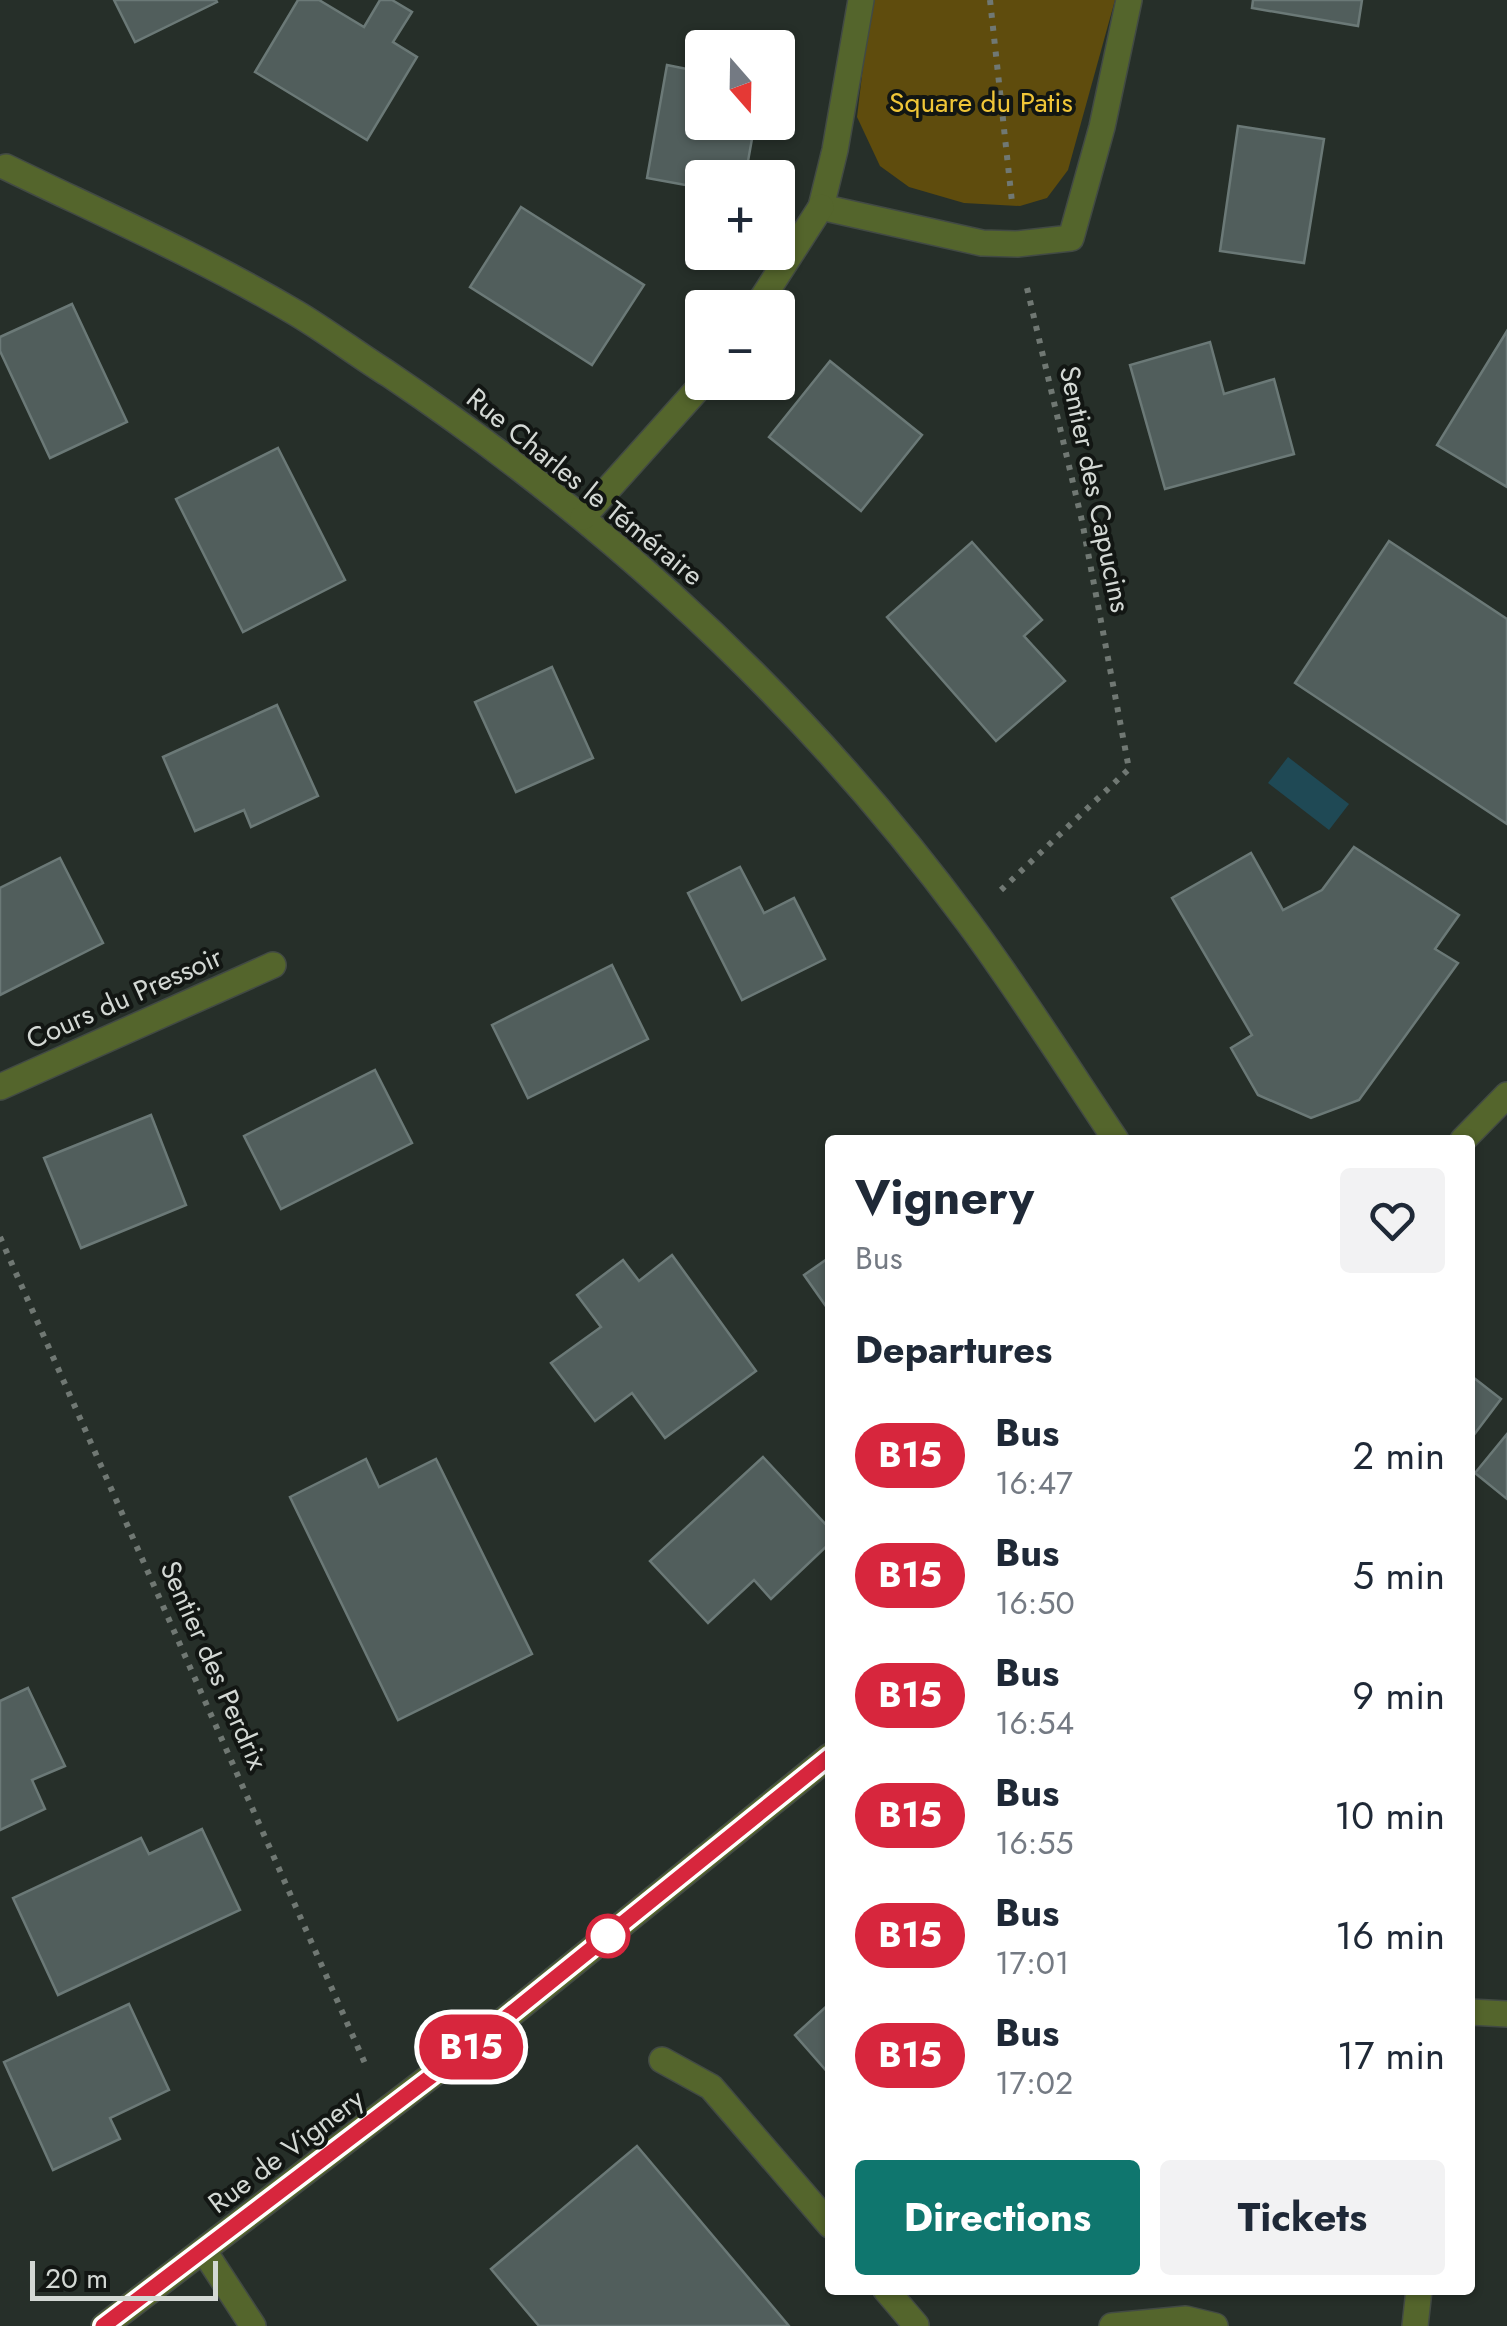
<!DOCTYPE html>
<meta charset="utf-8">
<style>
body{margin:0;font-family:Jost,sans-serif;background:#f2f2f3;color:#1f2937;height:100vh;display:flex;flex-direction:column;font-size:38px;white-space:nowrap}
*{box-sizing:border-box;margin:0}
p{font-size:32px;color:#747a83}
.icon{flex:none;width:55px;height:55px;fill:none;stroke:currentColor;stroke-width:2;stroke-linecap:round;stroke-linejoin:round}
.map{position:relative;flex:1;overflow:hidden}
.side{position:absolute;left:825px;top:1135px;width:650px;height:1160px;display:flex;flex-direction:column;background:#fff;border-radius:10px;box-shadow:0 2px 8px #0004}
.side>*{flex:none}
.badge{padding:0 20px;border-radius:32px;font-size:35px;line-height:65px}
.needle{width:65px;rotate:160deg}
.controls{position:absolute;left:685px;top:30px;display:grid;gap:20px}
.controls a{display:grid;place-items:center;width:110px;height:110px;border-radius:10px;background:#fff;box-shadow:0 2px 8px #0004;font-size:50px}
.scale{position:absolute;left:30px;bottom:25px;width:188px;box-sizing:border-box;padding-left:10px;border:5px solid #d3d8d4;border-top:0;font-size:28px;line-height:35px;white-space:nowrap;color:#d3d8d4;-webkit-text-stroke:8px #121613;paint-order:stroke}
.map>.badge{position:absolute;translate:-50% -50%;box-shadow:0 0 0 5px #fff}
h2{padding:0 30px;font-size:38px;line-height:90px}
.round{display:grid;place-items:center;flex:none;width:105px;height:105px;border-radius:10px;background:#f2f2f3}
.summary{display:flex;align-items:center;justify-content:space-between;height:170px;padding:0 30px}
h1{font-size:48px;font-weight:700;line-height:75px}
.button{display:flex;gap:20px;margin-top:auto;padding:20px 30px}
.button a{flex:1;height:115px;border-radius:10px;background:#0f766e;color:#fff;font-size:40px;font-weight:700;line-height:115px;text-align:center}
.button a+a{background:#f2f2f3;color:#1f2937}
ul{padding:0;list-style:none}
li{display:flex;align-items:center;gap:30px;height:120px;padding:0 30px}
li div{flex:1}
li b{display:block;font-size:38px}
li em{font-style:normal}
li .badge{min-width:110px;font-weight:700;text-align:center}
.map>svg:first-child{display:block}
.green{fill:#5f4c0d}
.water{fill:#1f4955}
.building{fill:#515e5c;stroke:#6b7977;stroke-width:2.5}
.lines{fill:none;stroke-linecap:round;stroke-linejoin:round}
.lane-casing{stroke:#424a44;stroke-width:28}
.street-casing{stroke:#424a44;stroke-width:28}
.path{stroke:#707873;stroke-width:6;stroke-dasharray:5 8;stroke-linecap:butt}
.lane{stroke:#54652c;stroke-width:25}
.street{stroke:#54652c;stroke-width:25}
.line-casing{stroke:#fff;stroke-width:22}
.line{stroke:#d7263d;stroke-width:15}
.stop-dot{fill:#fff;stroke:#d7263d;stroke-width:5}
.labels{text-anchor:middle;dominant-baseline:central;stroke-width:8;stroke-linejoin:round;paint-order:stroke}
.park-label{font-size:28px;fill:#f0c637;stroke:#121613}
.street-label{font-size:28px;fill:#d3d8d4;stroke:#121613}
</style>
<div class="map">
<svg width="1507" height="2326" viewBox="0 0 1507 2326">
<rect width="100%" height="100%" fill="#262f29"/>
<path class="green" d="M871,0H1115L1068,170L1047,198L1020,206L964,203L909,187L880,166L857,117Z"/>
<path class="water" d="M1288,757L1349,804L1329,830L1268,783Z"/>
<g class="building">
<path d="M114,0H216L217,2L135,42Z"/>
<path d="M298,0H319L364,27L380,0H392L412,12L393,42L417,57L367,140L255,72Z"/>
<path d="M1253,0H1362L1358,26L1252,8Z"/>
<path d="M667,65L702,72V122H755L745,178H702V188L647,178Z"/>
<path d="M1238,126L1324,139L1304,263L1220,251Z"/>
<path d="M521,207L644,285L592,365L470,287Z"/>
<path d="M72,304L127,422L50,458L0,351V337Z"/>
<path d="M1507,331V487L1437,445Z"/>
<path d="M1210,342L1224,394L1274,379L1294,454L1165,489L1130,365Z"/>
<path d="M830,361L922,435L861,511L769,437Z"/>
<path d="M278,448L345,580L243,632L176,499Z"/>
<path d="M1389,541L1507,619V824L1295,683Z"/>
<path d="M972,542L1042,620L1024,636L1065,681L996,741L887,617Z"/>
<path d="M552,667L593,758L516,792L475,702Z"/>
<path d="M277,705L318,796L251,827L244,810L195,831L163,757Z"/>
<path d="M1354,847L1459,915L1435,949L1458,963L1359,1100L1311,1118L1258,1095L1231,1048L1252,1035L1172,898L1251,853L1283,910L1322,890Z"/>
<path d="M60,858L103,943L0,995V888Z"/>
<path d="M740,867L764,913L794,898L825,959L742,1000L688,893Z"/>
<path d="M612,965L648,1039L528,1098L492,1025Z"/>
<path d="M375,1070L412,1143L281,1209L244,1136Z"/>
<path d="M151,1115L186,1205L81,1248L44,1158Z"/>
<path d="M672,1255L756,1371L665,1438L632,1393L595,1421L551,1363L601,1327L577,1295L623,1260L639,1281Z"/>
<path d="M830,1257V1312L804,1275Z"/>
<path d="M1474,1378L1501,1399L1470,1440V1384Z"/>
<path d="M1507,1434V1499L1475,1473Z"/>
<path d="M763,1457L830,1529V1543L771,1599L754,1580L708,1623L650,1561Z"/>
<path d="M366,1459L379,1487L436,1459L532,1654L398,1720L290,1497Z"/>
<path d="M28,1688L65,1766L32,1780L45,1809L0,1830V1701Z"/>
<path d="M202,1829L240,1910L58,1995L13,1898L141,1838L149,1854Z"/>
<path d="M830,2003V2075L795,2035Z"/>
<path d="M129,2004L169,2090L110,2118L120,2139L53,2170L4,2062Z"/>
<path d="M637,2146L789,2326H539L491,2269Z"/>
</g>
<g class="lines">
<defs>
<g id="lane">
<path d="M662,2060L711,2087L830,2225"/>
<path d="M204,2251L253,2326"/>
<path d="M886,2290L916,2325"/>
<path d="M1112,2326L1186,2319L1215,2326"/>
</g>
<g id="street">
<path d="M861,0L835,150L821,207L982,243L1017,244L1071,238L1102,127L1129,0"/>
<path d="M6,167C103,214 203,258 296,313C328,332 358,355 390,375C611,524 809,707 968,922C1020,992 1067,1067 1116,1140"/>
<path d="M756,308L821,207"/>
<path d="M583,517L704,382"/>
<path d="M0,1087L273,965"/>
<path d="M1463,1140L1507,1095"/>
<path d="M1470,2012L1507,2014"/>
<path d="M104,2326L499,2024L830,1756"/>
<path d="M1415,2326L1419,2290"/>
</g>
</defs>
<use href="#lane" class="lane-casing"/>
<use href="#street" class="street-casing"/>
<g class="path">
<path d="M990,0L1012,202"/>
<path d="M1001,890L1129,769L1082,521L1027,288"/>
<path d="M0,1237L367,2068"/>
</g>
<use href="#lane" class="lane"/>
<use href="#street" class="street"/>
</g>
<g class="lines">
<defs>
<path id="line" d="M103,2326L471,2046L830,1756"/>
</defs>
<use href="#line" class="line-casing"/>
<use href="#line" class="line"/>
</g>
<circle class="stop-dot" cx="608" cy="1936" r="20"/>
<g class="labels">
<g class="park-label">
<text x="981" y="102">Square du Patis</text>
</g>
<g class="street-label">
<text transform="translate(585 487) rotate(39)">Rue Charles le Téméraire</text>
<text transform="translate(1095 489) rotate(78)">Sentier des Capucins</text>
<text transform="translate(124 998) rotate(-24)">Cours du Pressoir</text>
<text transform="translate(214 1665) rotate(66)">Sentier des Perdrix</text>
<text transform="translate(286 2151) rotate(-37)">Rue de Vignery</text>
</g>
</g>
</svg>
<div class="controls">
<a><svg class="needle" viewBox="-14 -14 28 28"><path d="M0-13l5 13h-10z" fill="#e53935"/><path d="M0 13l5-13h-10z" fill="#747a83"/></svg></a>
<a>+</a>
<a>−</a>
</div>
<div class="scale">20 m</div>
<b class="badge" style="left:471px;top:2047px;background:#d7263d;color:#fff">B15</b>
<section class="side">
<div class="summary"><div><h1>Vignery</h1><p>Bus</p></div><a class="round"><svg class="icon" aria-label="heart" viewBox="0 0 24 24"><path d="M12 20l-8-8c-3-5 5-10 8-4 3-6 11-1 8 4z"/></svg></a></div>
<h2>Departures</h2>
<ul>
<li><span class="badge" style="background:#d7263d;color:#fff">B15</span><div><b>Bus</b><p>16:47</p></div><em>2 min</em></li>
<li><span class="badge" style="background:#d7263d;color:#fff">B15</span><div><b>Bus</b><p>16:50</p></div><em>5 min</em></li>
<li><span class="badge" style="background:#d7263d;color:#fff">B15</span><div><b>Bus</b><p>16:54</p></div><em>9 min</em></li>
<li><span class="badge" style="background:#d7263d;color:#fff">B15</span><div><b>Bus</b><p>16:55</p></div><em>10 min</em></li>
<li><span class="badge" style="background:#d7263d;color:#fff">B15</span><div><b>Bus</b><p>17:01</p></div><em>16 min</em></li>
<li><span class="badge" style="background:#d7263d;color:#fff">B15</span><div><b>Bus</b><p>17:02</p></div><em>17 min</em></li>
</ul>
<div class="button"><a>Directions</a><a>Tickets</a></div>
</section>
</div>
